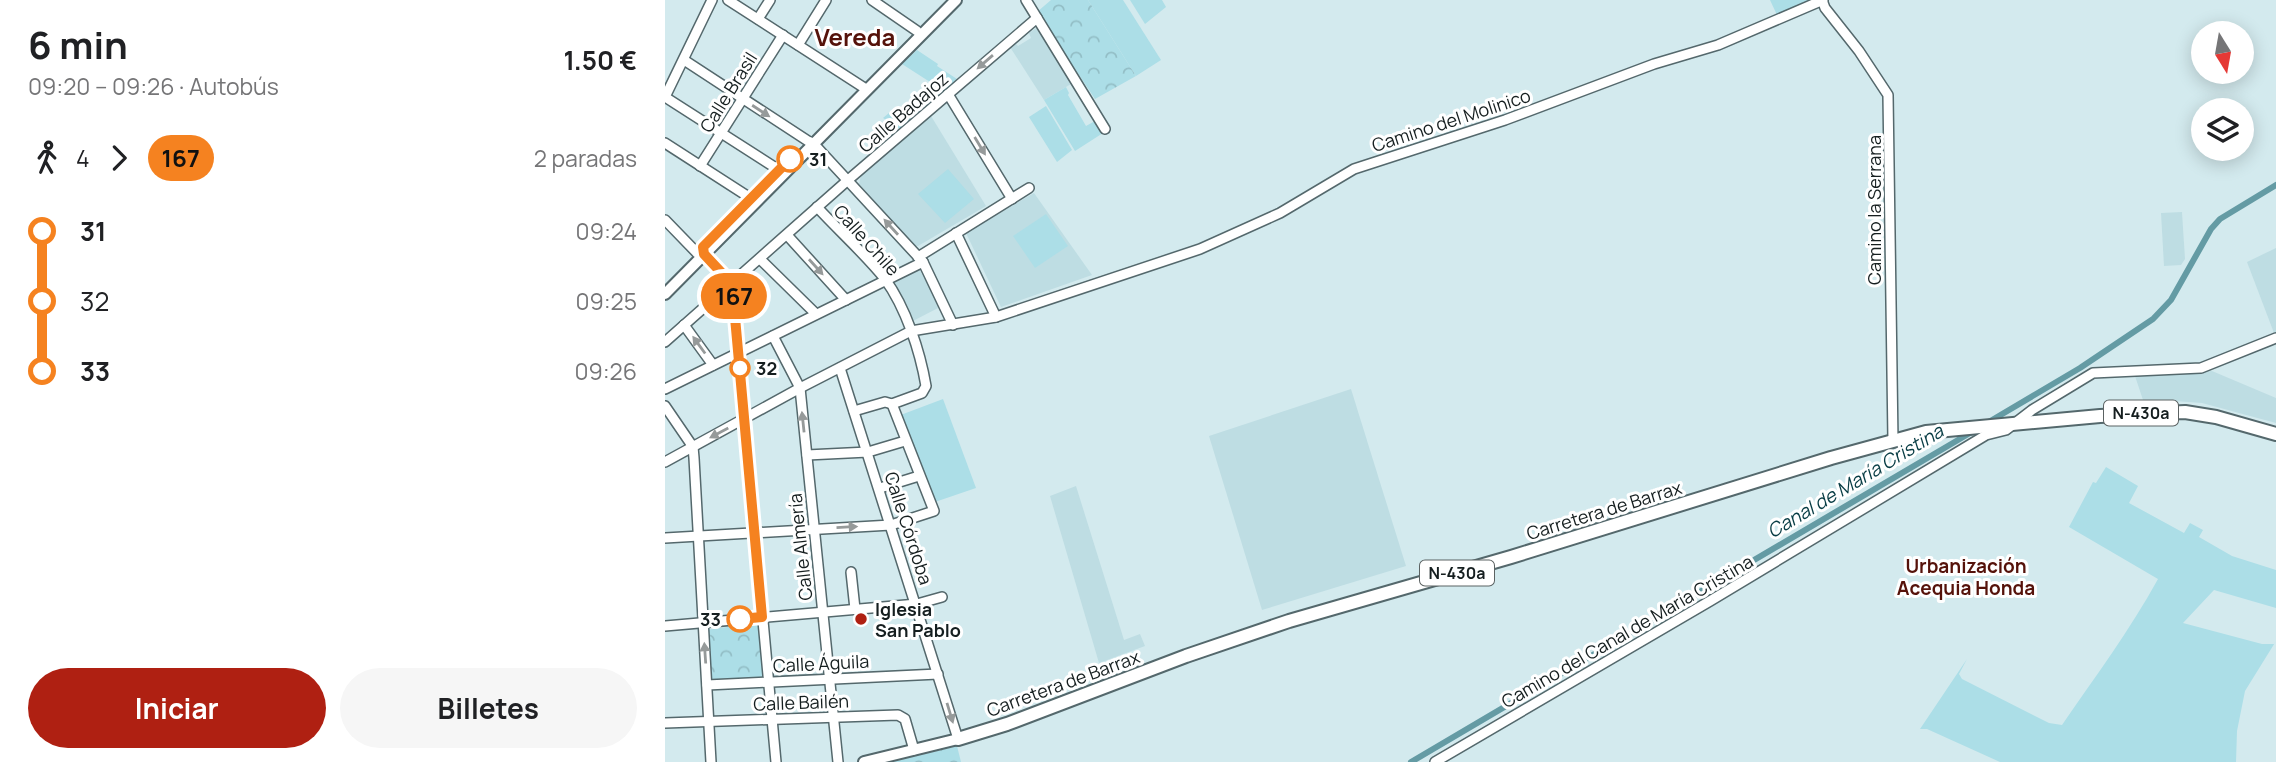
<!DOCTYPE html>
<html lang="es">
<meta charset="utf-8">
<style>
body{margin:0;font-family:Manrope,sans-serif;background:#f6f6f6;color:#202124;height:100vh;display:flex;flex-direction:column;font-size:26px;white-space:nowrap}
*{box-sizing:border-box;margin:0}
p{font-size:23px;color:#757577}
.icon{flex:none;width:38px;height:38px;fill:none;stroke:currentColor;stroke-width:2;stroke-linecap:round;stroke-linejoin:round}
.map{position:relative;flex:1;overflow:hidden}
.drawer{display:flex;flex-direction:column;background:#fff;width:665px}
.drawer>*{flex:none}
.badge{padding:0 14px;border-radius:23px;font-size:24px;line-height:46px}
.needle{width:46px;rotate:169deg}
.controls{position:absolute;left:1526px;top:21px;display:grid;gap:14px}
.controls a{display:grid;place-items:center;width:63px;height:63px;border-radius:50%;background:#fff;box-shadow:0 4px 18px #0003;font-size:35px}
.map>.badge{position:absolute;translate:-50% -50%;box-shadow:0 0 0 4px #fff}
.legs{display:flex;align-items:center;gap:10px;height:77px;padding:0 28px;font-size:23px}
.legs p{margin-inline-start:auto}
.headline{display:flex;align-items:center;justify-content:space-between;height:119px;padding:0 28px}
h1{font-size:38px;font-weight:700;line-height:52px}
.cta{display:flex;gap:14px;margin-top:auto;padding:14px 28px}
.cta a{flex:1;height:80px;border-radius:42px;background:#af2012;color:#fff;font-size:28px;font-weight:700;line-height:80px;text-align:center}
.cta a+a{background:#f6f6f6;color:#202124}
ul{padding:0 28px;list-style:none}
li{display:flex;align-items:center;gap:24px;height:70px;font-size:26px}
li i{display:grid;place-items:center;width:10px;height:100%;margin:0 9px;background:currentColor}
li i::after{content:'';width:18px;height:18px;margin:-9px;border:5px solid;border-radius:50%;background:#fff}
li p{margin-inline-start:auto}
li:first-child i{background:linear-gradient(#0000 50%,currentColor 0)}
li:last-child i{background:linear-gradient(currentColor 50%,#0000 0)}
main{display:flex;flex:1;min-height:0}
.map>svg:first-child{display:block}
.built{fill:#bedde3}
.grass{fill:#acdee7}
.forest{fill:url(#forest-crowns)}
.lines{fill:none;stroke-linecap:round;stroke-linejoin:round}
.canal{stroke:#649ba4;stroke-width:6}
.minor-casing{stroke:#54686c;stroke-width:12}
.major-casing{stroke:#54686c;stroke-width:14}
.highway-casing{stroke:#54686c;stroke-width:16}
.minor{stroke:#fff;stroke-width:9}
.major{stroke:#fff;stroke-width:10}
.highway{stroke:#fff;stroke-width:12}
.oneway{fill:#969a9a}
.line-1-casing{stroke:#fff;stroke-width:16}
.line-1{stroke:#f58220;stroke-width:10}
.stop-1-dot{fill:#fff;stroke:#f58220;stroke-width:3.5}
.poi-dot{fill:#af2012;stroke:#fff;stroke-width:2.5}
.labels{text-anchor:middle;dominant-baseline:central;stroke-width:6;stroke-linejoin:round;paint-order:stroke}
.shield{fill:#fff;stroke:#5b6262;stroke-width:2}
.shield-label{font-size:16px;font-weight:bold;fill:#151e1f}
.street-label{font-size:18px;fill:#151e1f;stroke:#fff}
.stop-label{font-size:18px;font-weight:bold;fill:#151e1f;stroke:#fff;text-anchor:start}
.poi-label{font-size:18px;font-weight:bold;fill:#151e1f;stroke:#fff;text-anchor:start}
.water-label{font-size:19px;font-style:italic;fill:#073c44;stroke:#fff}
.neighbourhood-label{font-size:19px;font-weight:bold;fill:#55120a;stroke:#fff}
.district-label{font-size:24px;font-weight:bold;fill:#55120a;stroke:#fff}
</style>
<main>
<section class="drawer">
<div class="headline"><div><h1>6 min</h1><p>09:20 – 09:26 · Autobús</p></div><b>1.50 €</b></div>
<div class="legs"><svg class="icon" aria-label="walk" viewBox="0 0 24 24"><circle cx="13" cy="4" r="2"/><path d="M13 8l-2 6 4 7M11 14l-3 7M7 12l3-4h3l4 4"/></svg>4<svg class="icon" aria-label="forward" viewBox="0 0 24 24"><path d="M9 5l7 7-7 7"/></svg><b class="badge" style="background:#f58220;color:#111">167</b><p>2 paradas</p></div>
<ul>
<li><i style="color:#f58220"></i><b>31</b><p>09:24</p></li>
<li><i style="color:#f58220"></i><span>32</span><p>09:25</p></li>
<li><i style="color:#f58220"></i><b>33</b><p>09:26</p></li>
</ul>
<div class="cta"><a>Iniciar</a><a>Billetes</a></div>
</section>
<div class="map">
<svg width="1611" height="762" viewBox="0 0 1611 762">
<defs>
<pattern id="forest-crowns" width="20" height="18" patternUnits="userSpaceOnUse" patternTransform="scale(1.75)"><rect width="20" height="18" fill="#acdee7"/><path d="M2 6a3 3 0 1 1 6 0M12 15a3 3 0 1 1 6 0" fill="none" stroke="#93bec6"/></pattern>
</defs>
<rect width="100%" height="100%" fill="#d3eaee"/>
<g class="built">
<path d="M371,28L406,84L379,100L345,47L349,42L353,46L366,38L364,33Z"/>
<path d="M266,116L321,206L253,246H248L194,184L196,175Z"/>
<path d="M369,193L427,275L336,307L301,233Z"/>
<path d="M1517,212L1520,259L1516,265L1499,266L1496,213Z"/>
<path d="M1611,248V332L1609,333L1582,262Z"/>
<path d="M254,269L275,307L246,322L226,284Z"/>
<path d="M1547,371L1611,398V423L1537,403L1509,401L1479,403L1470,376Z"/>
<path d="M686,389L741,566L597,610L544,436Z"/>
<path d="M411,486L459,640L475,634L480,646L434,663L385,496Z"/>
</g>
<g class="grass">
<path d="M423,0H458L496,60L471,76Z"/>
<path d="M465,0H497L501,7L480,24Z"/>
<path d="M1105,0H1150L1112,15Z"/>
<path d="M252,50L273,64L272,66L292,79L279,91L237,64Z"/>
<path d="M401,87L404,93L403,95L421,126L430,121L438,133L410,151L379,100Z"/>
<path d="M381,106L407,150L392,162L364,117Z"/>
<path d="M231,107L247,119L235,129L218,118Z"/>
<path d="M283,169L309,199L280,223L253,194Z"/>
<path d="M381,214L403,246L370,268L348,236Z"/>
<path d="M278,399L311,488L267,503L233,416Z"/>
<path d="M1441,467L1473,486L1464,503L1519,533L1525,523L1538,530L1534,537L1567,556L1611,570V608L1549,590L1518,623L1597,644H1609L1611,641L1580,691L1572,731L1571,762H1335L1262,729H1255L1302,659L1294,674L1297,679L1384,723L1397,725C1430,677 1465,630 1493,579L1404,527L1428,482L1431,483Z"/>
</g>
<g class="forest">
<path d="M386,0H423L471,76L430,99L372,12Z"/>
<path d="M91,623L94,624L99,678L45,680L41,630Z"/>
<path d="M292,746L296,762H226Z"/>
</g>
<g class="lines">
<g class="canal">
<path d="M1322,423L1415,368L1488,319L1506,300L1546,229L1555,219L1611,185"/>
<path d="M746,762L1310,430"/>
</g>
<defs>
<g id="minor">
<path d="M63,0L201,89"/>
<path d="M207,0L252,31"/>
<path d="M361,0L440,129"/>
<path d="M1157,0L1160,8L1194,51L1223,95L1228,441"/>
<path d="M93,19L105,0"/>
<path d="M133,45L161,0"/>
<path d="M19,60L143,141L148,143L258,262L288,325"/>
<path d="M283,94L347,199"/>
<path d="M0,97L114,170"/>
<path d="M0,97L47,0"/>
<path d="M0,143L90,201"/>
<path d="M35,166L118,35"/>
<path d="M152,207C174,231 200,254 220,279C241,308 255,351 261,386L257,393L227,404L220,402L189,411"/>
<path d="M0,220L32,253"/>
<path d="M291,233L331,317"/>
<path d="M122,235L181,300"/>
<path d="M38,247L39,254L67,284L111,762"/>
<path d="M253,257L364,188"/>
<path d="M95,259L151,314"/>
<path d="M19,325L48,365"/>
<path d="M108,336L135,388L173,762"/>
<path d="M0,342L183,180L372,18"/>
<path d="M175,368L293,739"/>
<path d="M0,389L258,262"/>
<path d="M0,406L28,447L29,458L46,762"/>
<path d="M142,455L203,452L240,441"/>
<path d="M0,462L135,388L246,331L331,317L535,249L615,213L689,169L840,120L989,64L1053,45L1158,0"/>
<path d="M215,488L254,476"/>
<path d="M0,538L226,525L269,511L227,404"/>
<path d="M186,572L190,609"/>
<path d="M0,626L252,604L277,597"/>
<path d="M42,685L273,674"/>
<path d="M0,723L233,715L240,719L249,750"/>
<path d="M770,762L1045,601L1321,435L1341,430L1367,410L1428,373L1536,368L1611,338"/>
</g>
<g id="major">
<path d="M0,294L291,0"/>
<path d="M199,762L293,739"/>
</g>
<path id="highway" d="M293,739L342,724L521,656L624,621L846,557L1166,458L1261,432L1435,416L1520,412L1551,417L1611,434"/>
</defs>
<use href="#minor" class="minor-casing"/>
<use href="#major" class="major-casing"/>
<use href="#highway" class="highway-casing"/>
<use href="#minor" class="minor"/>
<use href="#major" class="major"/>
<use href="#highway" class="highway"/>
</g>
<defs><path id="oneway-solid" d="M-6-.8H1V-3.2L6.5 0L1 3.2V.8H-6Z" transform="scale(1.75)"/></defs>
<g class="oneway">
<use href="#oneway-solid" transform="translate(320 62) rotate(139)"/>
<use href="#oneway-solid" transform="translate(96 111) rotate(33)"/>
<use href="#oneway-solid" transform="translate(315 146) rotate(59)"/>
<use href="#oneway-solid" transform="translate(226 227) rotate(-132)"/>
<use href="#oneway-solid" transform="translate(151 267) rotate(48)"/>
<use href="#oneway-solid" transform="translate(34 345) rotate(-126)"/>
<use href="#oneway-solid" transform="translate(138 422) rotate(-96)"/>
<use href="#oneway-solid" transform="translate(54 433) rotate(152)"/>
<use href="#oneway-solid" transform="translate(182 527) rotate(-3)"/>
<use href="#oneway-solid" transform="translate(40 653) rotate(-94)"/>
<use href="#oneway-solid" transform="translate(285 713) rotate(73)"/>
</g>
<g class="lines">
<defs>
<path id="line-1" d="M75,619L97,617L67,284L39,254L38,247L125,159"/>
</defs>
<use href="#line-1" class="line-1-casing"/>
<use href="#line-1" class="line-1"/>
</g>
<g class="stop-1-dot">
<circle cx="125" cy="159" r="12"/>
<circle cx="75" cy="368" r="9"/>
<circle cx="75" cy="619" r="12"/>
</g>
<circle class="poi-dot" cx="196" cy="619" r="7"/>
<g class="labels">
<g class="shield">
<rect x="1439" y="400.5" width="74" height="25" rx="5"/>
<rect x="755" y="560.5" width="74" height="25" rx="5"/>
</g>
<g class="shield-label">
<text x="1476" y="413">N-430a</text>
<text x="792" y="573">N-430a</text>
</g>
<g class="street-label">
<text transform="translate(63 92) rotate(-58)">Calle Brasil</text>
<text transform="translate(238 112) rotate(-41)">Calle Badajoz</text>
<text transform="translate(786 120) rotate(-18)">Camino del Molinico</text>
<text transform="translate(1209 210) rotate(-90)">Camino la Serrana</text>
<text transform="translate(202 240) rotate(48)">Calle Chile</text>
<text transform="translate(939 510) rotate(-17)">Carretera de Barrax</text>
<text transform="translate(244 528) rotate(72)">Calle Córdoba</text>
<text transform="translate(135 547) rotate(-96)">Calle Almería</text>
<text transform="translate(962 631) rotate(-30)">Camino del Canal de María Cristina</text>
<text transform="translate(156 663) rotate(-3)">Calle Águila</text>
<text transform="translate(398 683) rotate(-20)">Carretera de Barrax</text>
<text transform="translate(136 702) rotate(-2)">Calle Bailén</text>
</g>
<g class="stop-label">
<text x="144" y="159">31</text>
<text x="91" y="368">32</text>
<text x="56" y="619" text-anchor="end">33</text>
</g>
<g class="poi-label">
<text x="210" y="609">Iglesia<tspan x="210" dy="21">San Pablo</tspan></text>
</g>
<g class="water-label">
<text transform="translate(1190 481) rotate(-31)">Canal de María Cristina</text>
</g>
<g class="neighbourhood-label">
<text x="1301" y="566">Urbanización<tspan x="1301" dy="22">Acequia Honda</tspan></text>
</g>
<g class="district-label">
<text x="190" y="36">Vereda</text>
</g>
</g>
</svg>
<div class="controls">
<a><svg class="needle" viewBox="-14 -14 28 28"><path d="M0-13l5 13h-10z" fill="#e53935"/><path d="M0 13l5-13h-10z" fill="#757577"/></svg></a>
<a><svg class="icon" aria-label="layers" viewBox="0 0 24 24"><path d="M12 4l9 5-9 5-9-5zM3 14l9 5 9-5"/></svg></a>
</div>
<b class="badge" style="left:69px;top:296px;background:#f58220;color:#111">167</b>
</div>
</main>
